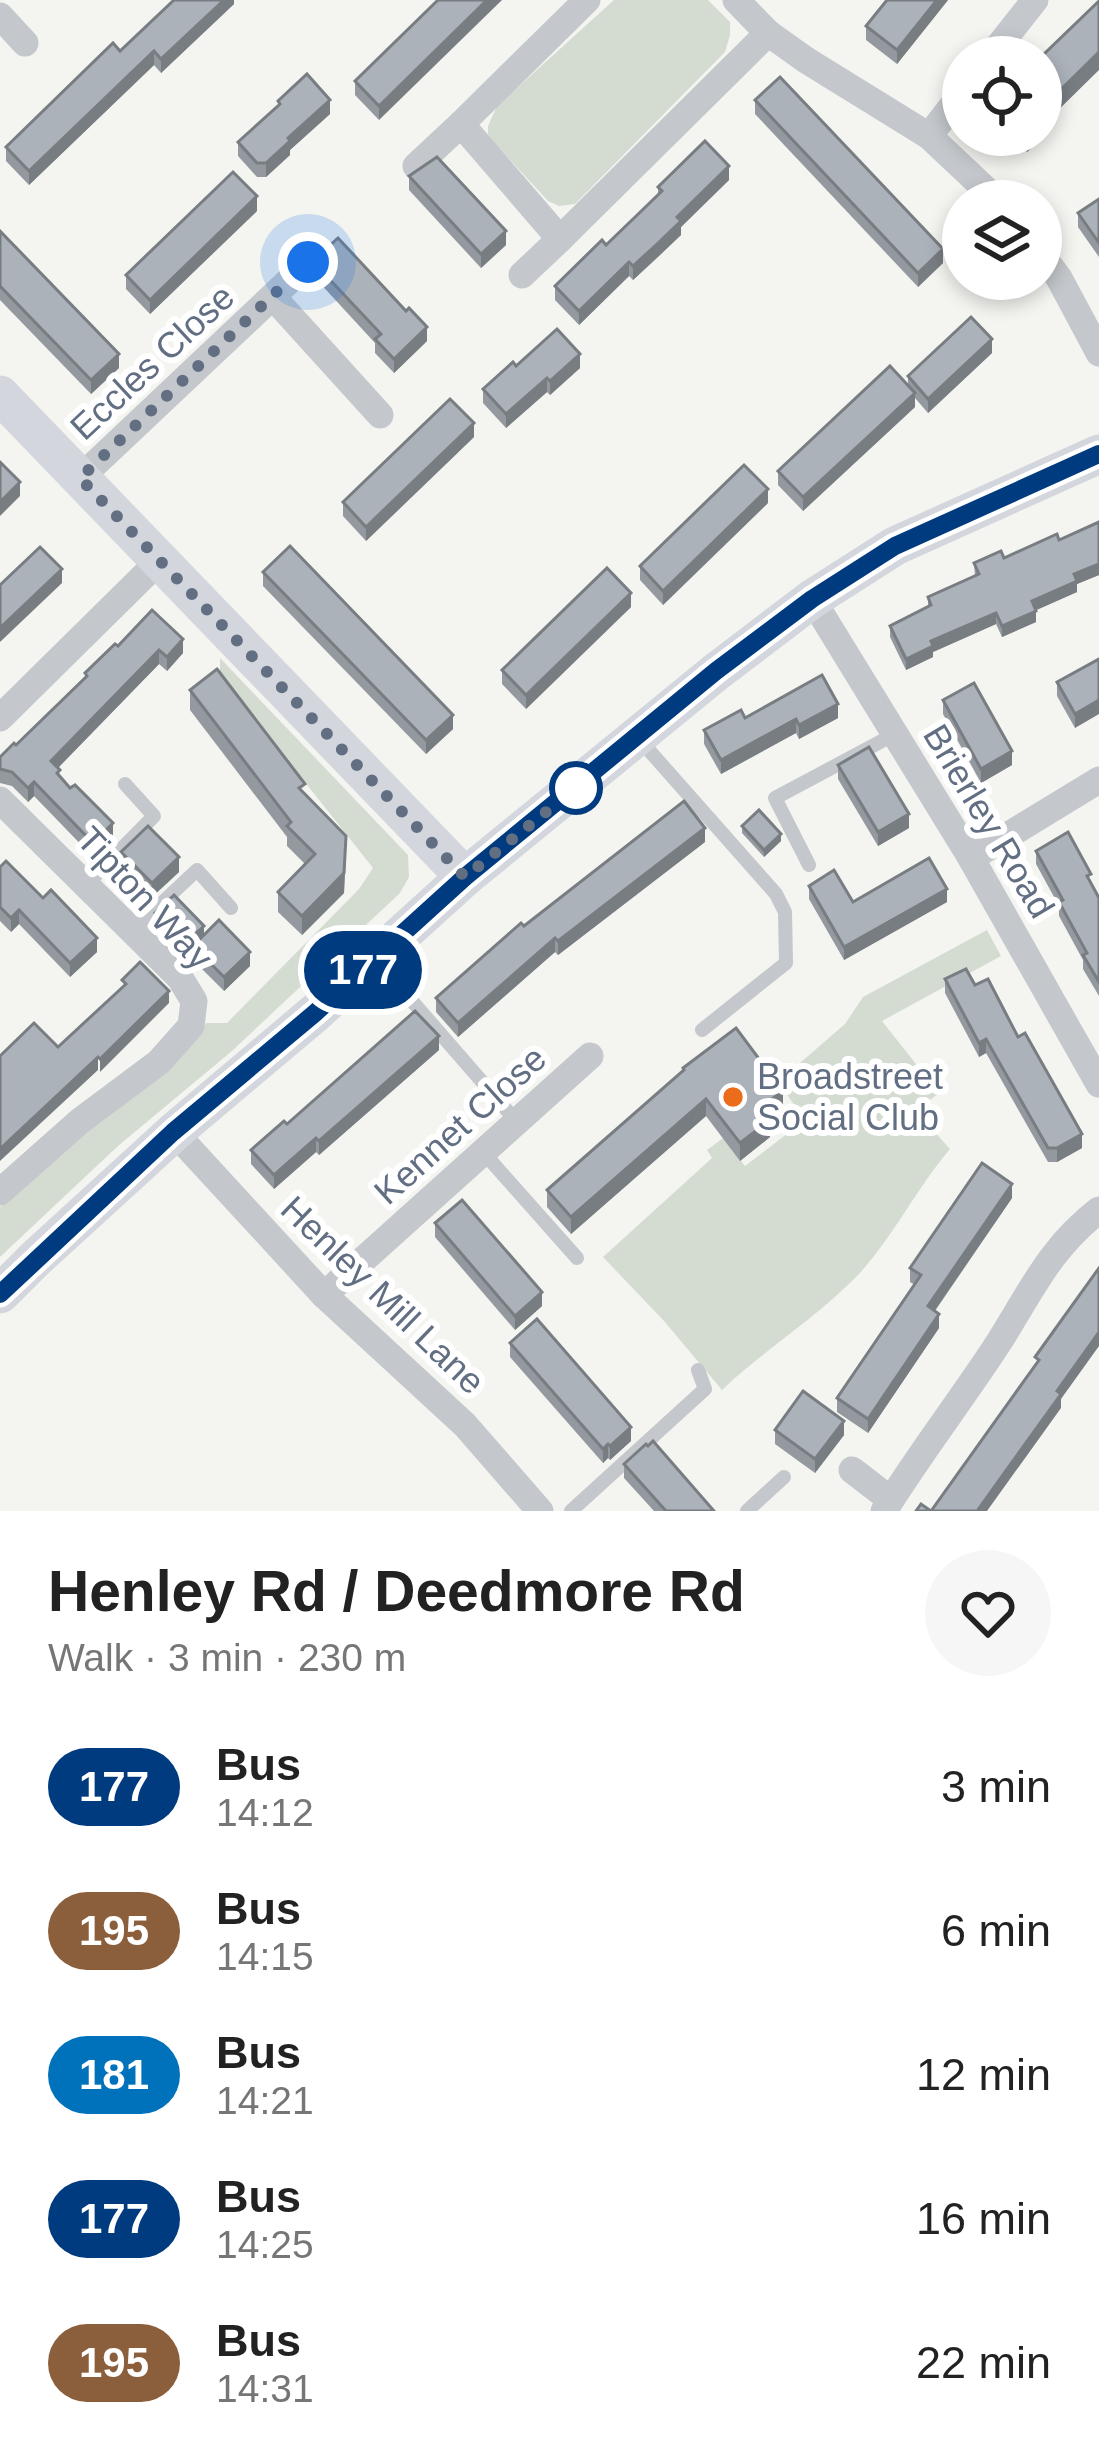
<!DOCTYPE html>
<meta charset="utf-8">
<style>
body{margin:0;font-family:Arial,sans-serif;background:#f6f6f6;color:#222;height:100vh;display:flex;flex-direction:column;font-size:45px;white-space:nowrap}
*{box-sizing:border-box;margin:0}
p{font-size:39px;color:#767676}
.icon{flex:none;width:66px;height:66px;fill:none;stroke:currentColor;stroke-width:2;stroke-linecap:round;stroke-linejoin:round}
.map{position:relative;height:1511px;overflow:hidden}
.sheet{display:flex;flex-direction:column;background:#fff;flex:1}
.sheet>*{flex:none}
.badge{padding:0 24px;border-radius:39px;font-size:42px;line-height:78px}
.tools{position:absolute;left:942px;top:36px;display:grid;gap:24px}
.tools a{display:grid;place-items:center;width:120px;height:120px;border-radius:50%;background:#fff;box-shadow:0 6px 18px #0003;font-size:60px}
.you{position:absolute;width:60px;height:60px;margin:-30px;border:9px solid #fff;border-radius:50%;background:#1a73e8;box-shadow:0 0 0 18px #1a73e833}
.map>.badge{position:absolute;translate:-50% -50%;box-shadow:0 0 0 6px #fff}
.round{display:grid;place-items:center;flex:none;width:126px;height:126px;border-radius:63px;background:#f6f6f6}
.summary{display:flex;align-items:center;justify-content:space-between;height:204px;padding:0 48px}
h1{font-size:57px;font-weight:800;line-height:90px}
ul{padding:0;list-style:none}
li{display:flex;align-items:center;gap:36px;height:144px;padding:0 48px}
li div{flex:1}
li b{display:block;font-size:45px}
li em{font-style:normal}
li .badge{min-width:132px;font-weight:700;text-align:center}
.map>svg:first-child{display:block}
.green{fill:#d4dcd2}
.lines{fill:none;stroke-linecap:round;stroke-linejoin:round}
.lane{stroke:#c4c7cb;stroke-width:14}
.street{stroke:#c4c7cb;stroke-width:27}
.secondary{stroke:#d3d6dc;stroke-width:39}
.wall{fill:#9499a0}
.shaded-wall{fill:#787d82}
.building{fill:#acb2ba;stroke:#787d82;stroke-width:3}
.line-casing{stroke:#fff;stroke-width:27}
.line{stroke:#003b80;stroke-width:18}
.walk{stroke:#626f83;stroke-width:12;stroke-dasharray:0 21.6}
.stop-dot{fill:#fff;stroke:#003b80;stroke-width:6}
.poi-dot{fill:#eb6d1b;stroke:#fff;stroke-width:4.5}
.labels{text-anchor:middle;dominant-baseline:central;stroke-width:12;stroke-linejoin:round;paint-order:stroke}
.street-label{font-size:36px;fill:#626f83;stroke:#fff}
.poi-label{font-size:36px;fill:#626f83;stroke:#fff;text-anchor:start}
</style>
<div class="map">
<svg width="1099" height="1511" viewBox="0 0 1099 1511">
<rect width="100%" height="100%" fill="#f4f5f1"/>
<g class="green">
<path d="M614,0H708L730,22V35L725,52L575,204L559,206L548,201L488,136V126L497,106Z"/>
<path d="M220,658L408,855L409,877L400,893L232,1051L118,1146L0,1257V1207C29,1183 57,1153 86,1131C129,1098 179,1071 206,1023H227L359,889L373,868L220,675Z"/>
<path d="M987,930L1001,956L882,1021L939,1093L916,1111L950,1149C915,1190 888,1247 850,1283C810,1322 762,1352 722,1390L664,1321L603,1257L712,1158L707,1150L723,1138L745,1166L805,1120L778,1082L845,1024L863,997Z"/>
</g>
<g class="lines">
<g class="lane">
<path d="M639,739L776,894L785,912L786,963L702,1030"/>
<path d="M809,865L775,798L895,734"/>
<path d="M86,885L154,816L125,784"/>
<path d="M132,931L197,870L231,908"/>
<path d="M392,978L517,1122"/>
<path d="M483,1152L577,1258"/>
<path d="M571,1511L705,1389L698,1370"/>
<path d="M747,1511L784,1477"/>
</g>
<g class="street">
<path d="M587,0L461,124L560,239L768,33"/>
<path d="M736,0L768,33L806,60L929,136L998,201"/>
<path d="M0,16L25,43"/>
<path d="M990,57L1035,0"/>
<path d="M929,136L963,92"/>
<path d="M416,166L461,124"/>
<path d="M1041,254L1059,278L1099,353"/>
<path d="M522,275L560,239"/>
<path d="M273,297L380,415"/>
<path d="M80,478L308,263"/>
<path d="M812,599L971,858L1099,1084"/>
<path d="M0,718L160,560"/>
<path d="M0,800L180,978L194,1001L191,1026L159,1062L80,1121L0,1192"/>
<path d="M971,858L1099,780"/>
<path d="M174,1132L324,1295L465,1425L540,1511"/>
<path d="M324,1295L590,1056"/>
<path d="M852,1470L891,1500"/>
<path d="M884,1511C920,1453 962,1399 999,1342C1032,1290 1049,1249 1099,1210"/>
</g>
<g class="secondary">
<path d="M0,395L465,877"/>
<path d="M0,1294L34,1260L174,1132L315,1013L465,877L716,672L812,599L895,546L1099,454"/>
</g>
</g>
<g class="wall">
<path d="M234,0V4L161,73L154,65L29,185L6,161V147L120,51Z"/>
<path d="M438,0L379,120L355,95V81Z"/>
<path d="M887,0H948L897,64L866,40V26Z"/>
<path d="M755,100L943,263L918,287L755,114Z"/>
<path d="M278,101L330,114L290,150V155L266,177H257L238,156V142L278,107Z"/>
<path d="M1046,122V134L1027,152L1011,135H1041Z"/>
<path d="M409,176L506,245L481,268L409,190Z"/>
<path d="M729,180L681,227V235L656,259L633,280L629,276L579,325L555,300V286L606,245L658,195V187Z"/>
<path d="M1099,199V257L1078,227V213Z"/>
<path d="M257,211L150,314L126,289V275Z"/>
<path d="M0,231L119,368L91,394L0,300Z"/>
<path d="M317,266L427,341L394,373L375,353V343L317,280Z"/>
<path d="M992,353L928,413L915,398V407L803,511L778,485V471L908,385V376Z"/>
<path d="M516,366L580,368L550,395L547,392L506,428L483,403V389Z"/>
<path d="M474,437L366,541L343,516V502Z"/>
<path d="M768,503L663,605L640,580V566Z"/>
<path d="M1099,522V575L1077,584V592L1036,610V622L1002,637L996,624L933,652V657L906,670L890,637V626L928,607V597L975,576L974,563L1004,558L1059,540Z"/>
<path d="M263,572L453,729L426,754L263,586Z"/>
<path d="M631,607L526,709L502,684V670Z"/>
<path d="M118,646L183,653L167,671L159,664L58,768L60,777L113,837L93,857L34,796L28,802L12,786L0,783V757L16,745L85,679V673Z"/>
<path d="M1099,659L1075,728L1057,696V682Z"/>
<path d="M190,690L346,855L344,893L302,935L278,912V892L305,864L287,846V837L190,710Z"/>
<path d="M943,700L1012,765L981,783L943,714Z"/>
<path d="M745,718H838L799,739L796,733L721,774L704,744V730Z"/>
<path d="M838,765L909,828L878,846L838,779Z"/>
<path d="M742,826L781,841L764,857L742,833Z"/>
<path d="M705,842L558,955L555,952L458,1037L436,1012V998L524,926Z"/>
<path d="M1036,851L1091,883L1099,898V996L1083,969V960L1059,916V906L1036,864Z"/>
<path d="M121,852L179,872L152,897L121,866Z"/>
<path d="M0,867L97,952L70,977L19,924L11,932L0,921Z"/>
<path d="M809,886L853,902H947L844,960L809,899Z"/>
<path d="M155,913L204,935L250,966L224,991L193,960V950L185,957L155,927Z"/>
<path d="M945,979L975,985L1018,1037L1082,1148L1057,1162H1048L986,1053L979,1057L945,993Z"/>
<path d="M439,1050L319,1155L316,1152L274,1189L251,1164V1150L287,1124Z"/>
<path d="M683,1068L783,1108L769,1119L770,1137L740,1161L706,1116L571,1234L547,1207V1190L683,1071Z"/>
<path d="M1012,1198L935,1311L939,1328L868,1433L837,1412V1398L915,1285L910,1282V1268Z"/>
<path d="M435,1223L542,1306L515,1330L435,1237Z"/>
<path d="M510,1343L631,1441L610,1460L608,1458L603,1463L510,1357Z"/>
<path d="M775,1430L844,1435L815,1473L775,1444Z"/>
<path d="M624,1464L714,1511H654L624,1478Z"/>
</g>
<g class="shaded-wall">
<path d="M224,0H234V4L161,73V59Z"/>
<path d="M487,0H502L379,120V106Z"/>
<path d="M937,0H948L897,64V50Z"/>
<path d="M154,51V65L29,185V171Z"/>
<path d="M1099,52V70L1046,122V134L1027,152V135H1041V109Z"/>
<path d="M330,100V114L290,150V155L266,177V163L288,138Z"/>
<path d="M729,166V180L681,227V235L633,280V266L677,217Z"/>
<path d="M257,196V211L150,314V300Z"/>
<path d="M506,231V245L481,268V254Z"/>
<path d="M943,249V263L918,287V273Z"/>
<path d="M629,262V276L579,325V311Z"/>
<path d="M427,327V341L394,373V359Z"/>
<path d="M992,339V353L928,413V399Z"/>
<path d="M119,354V368L91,394V380Z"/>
<path d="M580,354V368L550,395V381Z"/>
<path d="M547,378V392L506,428V414Z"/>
<path d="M915,393V407L803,511V497Z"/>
<path d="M474,423V437L366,541V527Z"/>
<path d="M20,482V496L0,516V502Z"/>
<path d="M768,489V503L663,605V591Z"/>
<path d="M1099,564V575L1077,584V592L1032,612V601L1074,574Z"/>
<path d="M62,569V583L0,642V628Z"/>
<path d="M631,593V607L526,709V695Z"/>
<path d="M1036,611V622L1002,637V626Z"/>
<path d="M996,613V624L933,652V657L906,670V659L931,641Z"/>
<path d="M183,639V653L167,671V657Z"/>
<path d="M159,650V664L51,775V761Z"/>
<path d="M1099,700V714L1075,728V714Z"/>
<path d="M838,704V718L799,739V725Z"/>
<path d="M453,715V729L426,754V740Z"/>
<path d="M796,719V733L721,774V760Z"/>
<path d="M1012,751V765L981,783V769Z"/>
<path d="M34,782V796L28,802V788Z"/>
<path d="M909,814V828L878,846V832Z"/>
<path d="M113,823V837L93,857V843Z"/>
<path d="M705,828V842L558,955V941Z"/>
<path d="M781,834V841L764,857V850Z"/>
<path d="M346,836L344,893L302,935V916Z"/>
<path d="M179,857V872L152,897V883Z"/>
<path d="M947,889V902L844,960V947Z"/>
<path d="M19,910V924L11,932V918Z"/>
<path d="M204,926V940L193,946V950L185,957V943Z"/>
<path d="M97,938V952L70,977V963Z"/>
<path d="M555,938V952L458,1037V1023Z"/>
<path d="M250,952V966L224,991V977Z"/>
<path d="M169,991V1003L100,1072V1059Z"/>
<path d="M439,1036V1050L319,1155V1141Z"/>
<path d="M986,1039V1053L979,1057V1043Z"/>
<path d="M98,1057V1070L0,1161V1149Z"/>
<path d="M783,1091V1108L761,1125V1107Z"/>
<path d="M706,1099V1116L571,1234V1217Z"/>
<path d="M770,1120V1137L740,1161V1143Z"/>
<path d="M1082,1134V1148L1057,1162V1148Z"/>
<path d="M316,1138V1152L274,1189V1175Z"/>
<path d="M1012,1184V1198L928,1320V1306Z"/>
<path d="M542,1292V1306L515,1330V1316Z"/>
<path d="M939,1314V1328L868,1433V1419Z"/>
<path d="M1099,1332V1346L1061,1399V1408L987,1511H977L1057,1391Z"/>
<path d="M844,1421V1435L815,1473V1459Z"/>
<path d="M631,1427V1441L610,1460V1446Z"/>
<path d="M608,1444V1458L603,1463V1449Z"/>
</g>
<g class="building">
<path d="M174,0H224L161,59L154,51L29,171L6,147L113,43L120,51Z"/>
<path d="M438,0H487L379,106L355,81Z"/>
<path d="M887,0H937L897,50L866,26Z"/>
<path d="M1099,1V52L1041,109V57Z"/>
<path d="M307,74L330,100L288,138L290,141L266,163H257L238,142L280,104L278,101Z"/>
<path d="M780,77L943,249L918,273L755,100Z"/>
<path d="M705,141L729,166L677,217L681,221L656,245L633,266L629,262L579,311L555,286L602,240L606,245L632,220L662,191L658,187Z"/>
<path d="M437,157L506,231L481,254L409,176Z"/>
<path d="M233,172L257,196L150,300L126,275Z"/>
<path d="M1099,199V243L1078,213Z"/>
<path d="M0,231L119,354L91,380L0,286Z"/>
<path d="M338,238L406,311L409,308L427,327L394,359L375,339L381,334L317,266L326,249Z"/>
<path d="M971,317L992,339L928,399L908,376Z"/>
<path d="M557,329L580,354L550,381L547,378L506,414L483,389L513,362L516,366Z"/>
<path d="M890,366L915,393L803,497L778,471Z"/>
<path d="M450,399L474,423L366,527L343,502Z"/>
<path d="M0,462L20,482L0,502Z"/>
<path d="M744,465L768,489L663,591L640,566Z"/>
<path d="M1099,522V564L1074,574L1077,581L1032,601L1036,611L1002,626L996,613L931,641L933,646L906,659L890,626L931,605L928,597L979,574L974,563L1001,551L1004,558L1057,534L1059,540Z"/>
<path d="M290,546L453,715L426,740L263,572Z"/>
<path d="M40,547L62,569L0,628V585Z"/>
<path d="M607,568L631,593L526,695L502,670Z"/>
<path d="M152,610L183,639L167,657L159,650L51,761L60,770L57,773L70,788L75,785L113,823L93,843L34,782L28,788L12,772L0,769V757L14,743L16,745L87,676L85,673L115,644L118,646Z"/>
<path d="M1099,659V700L1075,714L1057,682Z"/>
<path d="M217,669L305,784L299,788L346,836L344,873L302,916L278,892L315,854L287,826L291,822L190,690Z"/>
<path d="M822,675L838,704L799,725L796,719L721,760L704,730L741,710L745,718Z"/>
<path d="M974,683L1012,751L981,769L943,700Z"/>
<path d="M869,747L909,814L878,832L838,765Z"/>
<path d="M684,801L705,828L558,941L555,938L458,1023L436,998L521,923L524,926Z"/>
<path d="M759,810L781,834L764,850L742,826Z"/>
<path d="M148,826L179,857L152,883L121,852Z"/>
<path d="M1068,832L1091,874L1087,876L1099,898V982L1083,955L1087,953L1059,902L1063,900L1036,851Z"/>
<path d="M929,858L947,889L844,947L809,886L834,870L853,902Z"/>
<path d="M6,861L43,898L51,890L97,938L70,963L19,910L11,918L0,907V867Z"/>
<path d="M174,895L204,926L185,943L155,913Z"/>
<path d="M219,920L250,952L224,977L193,946Z"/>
<path d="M140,962L169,991L100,1059L98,1057L0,1149V1056L34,1023L58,1047L126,984L122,980Z"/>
<path d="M966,969L975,985L988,979L1018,1037L1025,1033L1082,1134L1057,1148H1048L986,1039L979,1043L945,979Z"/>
<path d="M415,1011L439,1036L319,1141L316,1138L274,1175L251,1150L284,1121L287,1124Z"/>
<path d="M736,1028L783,1091L761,1107L770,1120L740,1143L706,1099L571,1217L547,1190L684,1070L683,1068Z"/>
<path d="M982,1163L1012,1184L928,1306L939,1314L868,1419L837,1398L921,1275L910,1268Z"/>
<path d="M462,1200L542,1292L515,1316L435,1223Z"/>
<path d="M1099,1268V1332L1057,1391L1061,1394L977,1511H916L921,1504L931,1511L1039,1360L1035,1357Z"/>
<path d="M537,1319L631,1427L610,1446L608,1444L603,1449L510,1343Z"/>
<path d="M803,1391L844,1421L815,1459L775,1430Z"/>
<path d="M653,1441L714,1511H666L624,1464L646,1444L648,1446Z"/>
</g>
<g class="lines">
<defs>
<path id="line" d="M0,1294L173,1132L315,1013L465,877L716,671L812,599L895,546L1099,454"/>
</defs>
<use href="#line" class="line-casing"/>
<use href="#line" class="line"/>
<path class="walk" d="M308,262L80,478L465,877L576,788"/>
</g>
<circle class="stop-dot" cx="576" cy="788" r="24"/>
<circle class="poi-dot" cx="733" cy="1097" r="12"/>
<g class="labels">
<g class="street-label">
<text transform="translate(152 362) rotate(-43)">Eccles Close</text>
<text transform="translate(989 821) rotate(59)">Brierley Road</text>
<text transform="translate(145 898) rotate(47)">Tipton Way</text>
<text transform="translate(460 1125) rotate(-42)">Kennet Close</text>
<text transform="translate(383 1295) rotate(44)">Henley Mill Lane</text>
</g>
<g class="poi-label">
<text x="757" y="1076">Broadstreet<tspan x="757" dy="41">Social Club</tspan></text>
</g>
</g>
</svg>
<div class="tools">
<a><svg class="icon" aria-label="locate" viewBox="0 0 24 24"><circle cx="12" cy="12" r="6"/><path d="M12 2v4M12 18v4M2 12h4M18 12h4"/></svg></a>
<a><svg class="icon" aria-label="layers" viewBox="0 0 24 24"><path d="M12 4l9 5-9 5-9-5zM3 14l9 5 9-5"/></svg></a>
</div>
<div class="you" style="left:308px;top:262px"></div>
<b class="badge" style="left:363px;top:970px;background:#003b80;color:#fff">177</b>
</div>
<section class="sheet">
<div class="summary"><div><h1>Henley Rd / Deedmore Rd</h1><p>Walk · 3 min · 230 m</p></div><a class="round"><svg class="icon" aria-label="heart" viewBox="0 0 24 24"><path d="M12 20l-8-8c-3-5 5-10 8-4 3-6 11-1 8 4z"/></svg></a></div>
<ul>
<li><span class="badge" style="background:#003b80;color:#fff">177</span><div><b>Bus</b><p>14:12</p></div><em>3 min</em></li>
<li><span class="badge" style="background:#8b5e3c;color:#fff">195</span><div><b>Bus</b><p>14:15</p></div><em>6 min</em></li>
<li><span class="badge" style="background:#0072bc;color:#fff">181</span><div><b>Bus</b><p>14:21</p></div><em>12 min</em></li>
<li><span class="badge" style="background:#003b80;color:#fff">177</span><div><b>Bus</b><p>14:25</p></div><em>16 min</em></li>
<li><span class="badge" style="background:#8b5e3c;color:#fff">195</span><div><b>Bus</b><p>14:31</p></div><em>22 min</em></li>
</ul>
</section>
